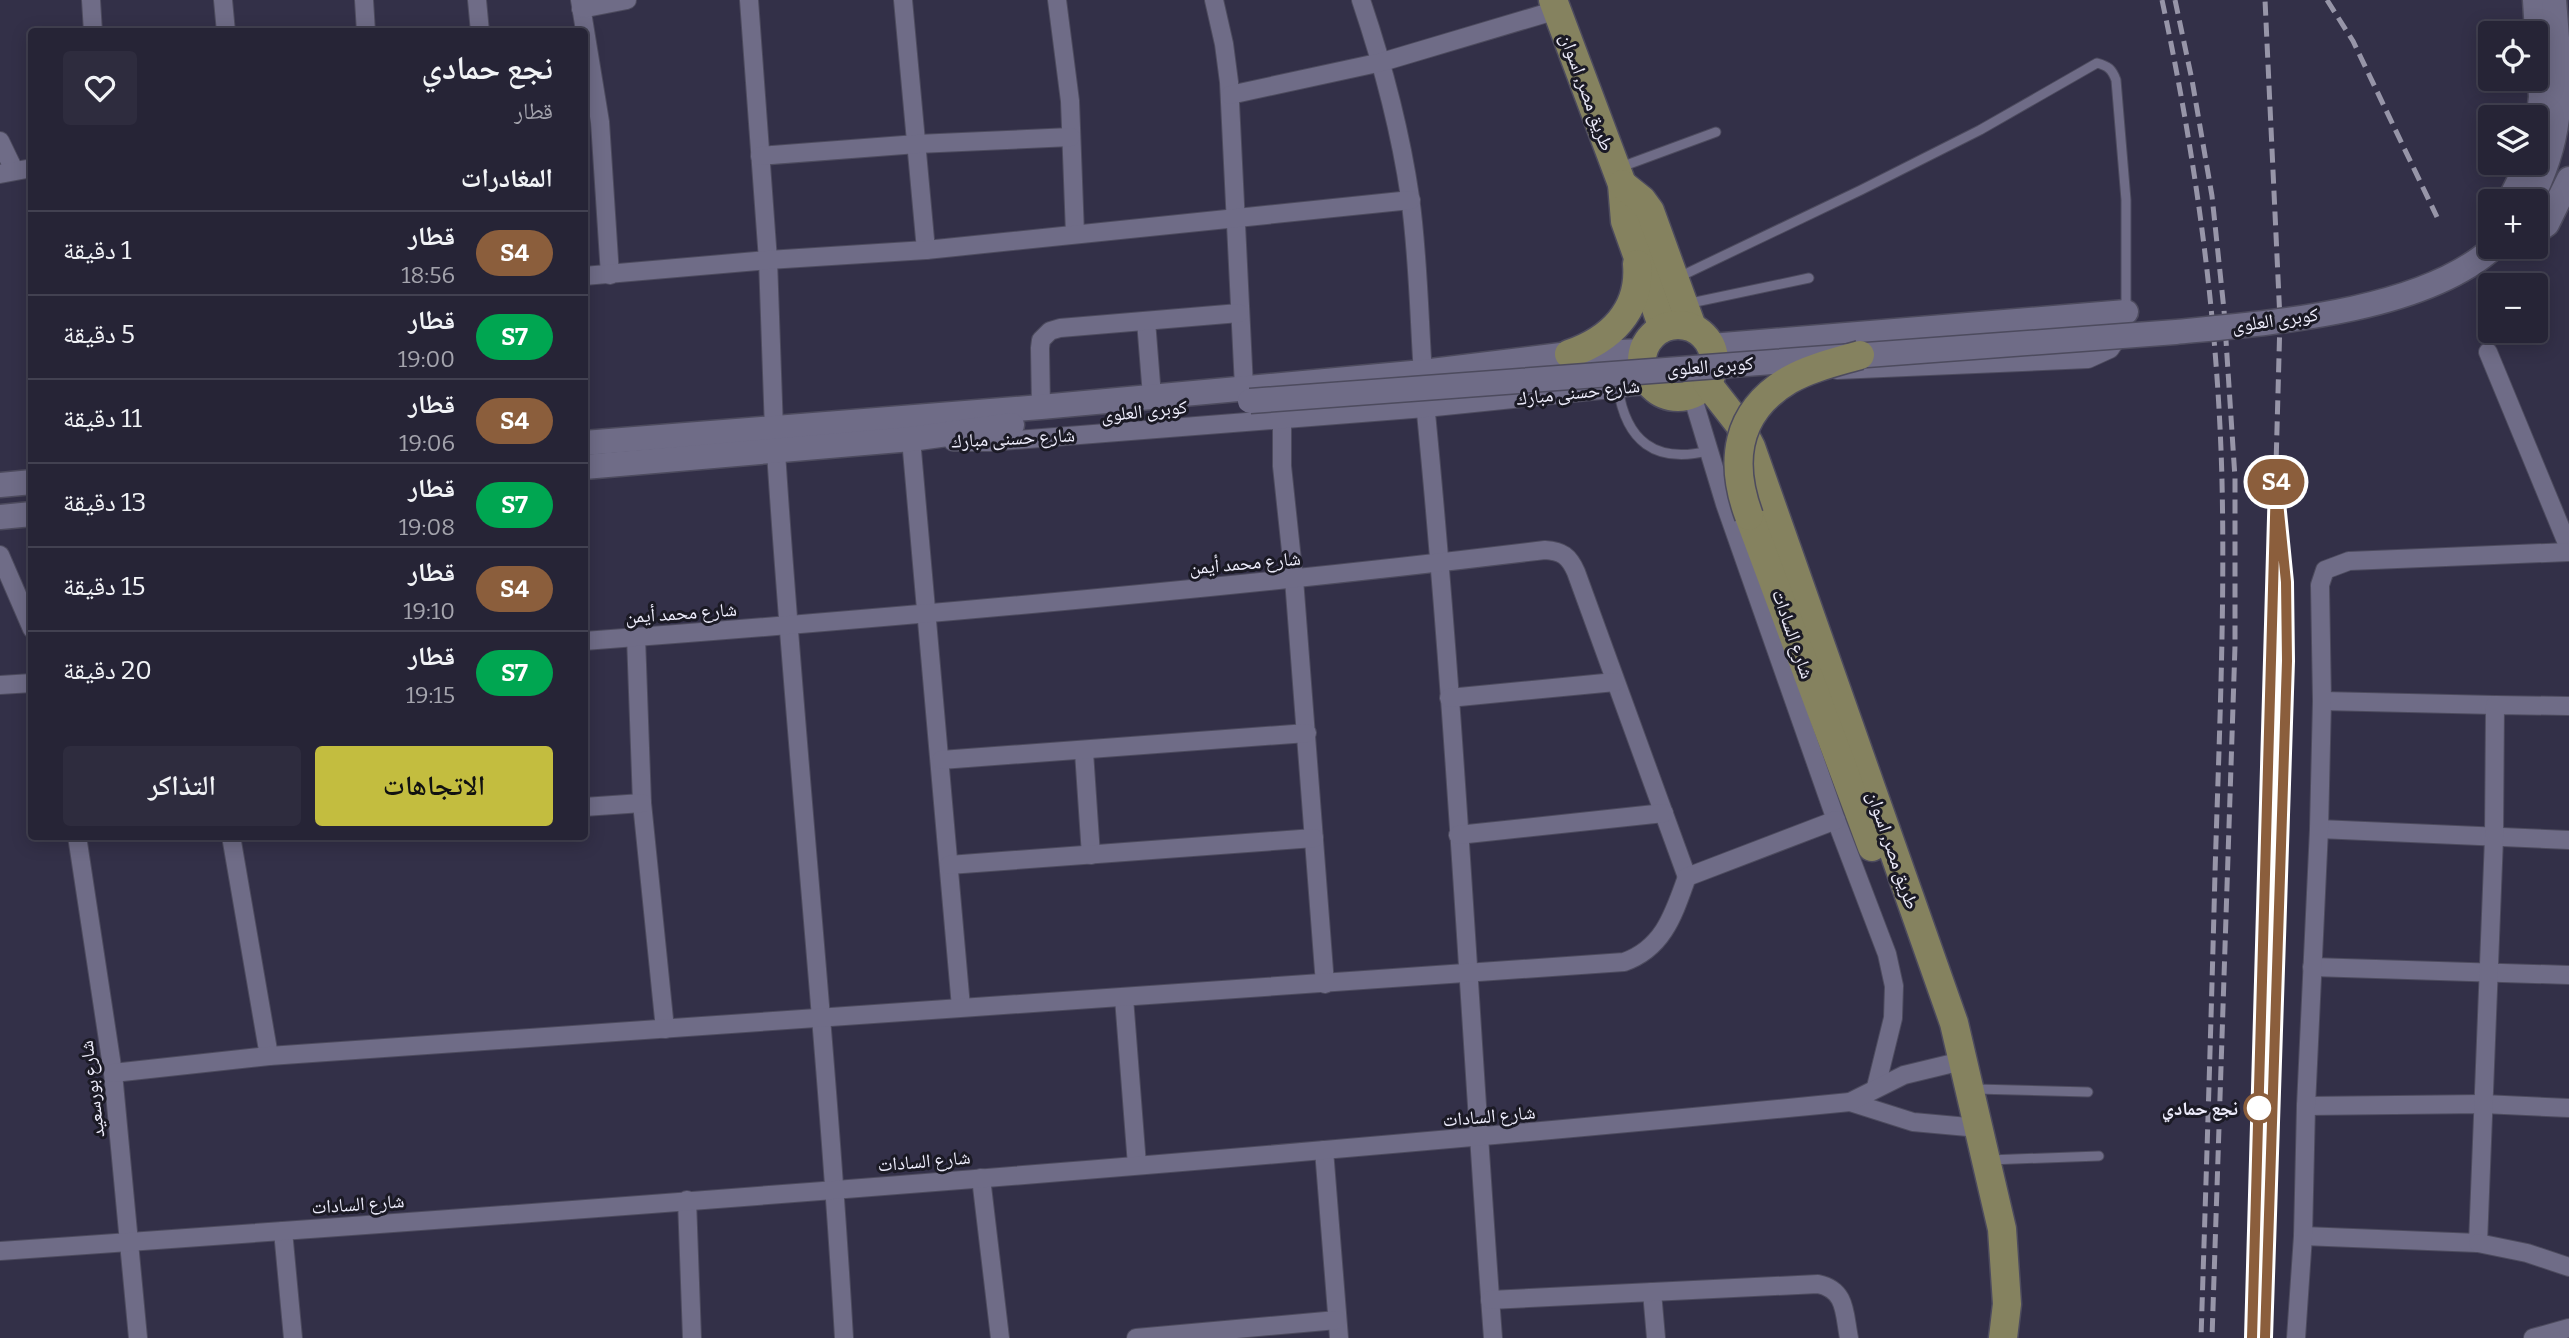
<!DOCTYPE html>
<html lang="ar">
<meta charset="utf-8">
<style>
body{margin:0;font-family:Bitter,"Noto Naskh Arabic",serif;background:#2e2c3e;color:#f1f3f6;direction:rtl;height:100vh;display:flex;flex-direction:column;font-size:26px;white-space:nowrap}
*{box-sizing:border-box;margin:0}
p{font-size:23px;color:#a4a4ad}
.icon{flex:none;width:38px;height:38px;fill:none;stroke:currentColor;stroke-width:2;stroke-linecap:round;stroke-linejoin:round}
.map{position:relative;flex:1;overflow:hidden;direction:ltr}
.drawer{position:absolute;left:28px;top:28px;width:560px;height:812px;display:flex;flex-direction:column;background:#262436;border-radius:7px;box-shadow:0 4px 18px #0003,0 0 0 2px #424151;direction:rtl}
.drawer>*{flex:none}
.badge{padding:0 14px;border-radius:23px;font-size:24px;line-height:46px}
.fabs{position:absolute;left:2478px;top:21px;display:grid;gap:14px}
.fabs a{display:grid;place-items:center;width:70px;height:70px;border-radius:7px;background:#262436;box-shadow:0 4px 18px #0003,0 0 0 2px #424151;font-size:35px}
.map>.badge{position:absolute;translate:-50% -50%;box-shadow:0 0 0 4px #fff}
h2{padding:0 35px;font-size:26px;line-height:63px}
.round{display:grid;place-items:center;flex:none;width:74px;height:74px;border-radius:7px;background:#2e2c3e}
.headline{display:flex;align-items:center;justify-content:space-between;height:119px;padding:0 35px}
h1{font-size:33px;font-weight:600;line-height:52px}
.action{display:flex;gap:14px;margin-top:auto;padding:14px 35px}
.action a{flex:1;height:80px;border-radius:7px;background:#c3bd3f;color:#111;font-size:28px;font-weight:600;line-height:80px;text-align:center}
.action a+a{background:#2e2c3e;color:#f1f3f6}
ul{padding:0;list-style:none}
li{display:flex;align-items:center;gap:21px;height:84px;padding:0 35px;border-top:2px solid #424151}
li div{flex:1}
li b{display:block;font-size:26px}
li em{font-style:normal}
li .badge{min-width:77px;font-weight:700;text-align:center}
.map>svg:first-child{display:block}
.lines{fill:none;stroke-linecap:round;stroke-linejoin:round}
.lane-casing{stroke:#4d4b5e;stroke-width:11}
.street-casing{stroke:#4d4b5e;stroke-width:20}
.secondary-casing{stroke:#4d4b5e;stroke-width:27}
.primary-casing{stroke:#4d4b5e;stroke-width:31}
.lane{stroke:#6f6c87;stroke-width:9}
.street{stroke:#6f6c87;stroke-width:18}
.secondary{stroke:#6f6c87;stroke-width:24}
.primary{stroke:#85825f;stroke-width:28}
.rail{stroke:#9795a8;stroke-width:5;stroke-dasharray:14 7;stroke-linecap:butt}
.secondary-bridge-casing{stroke:#4d4b5e;stroke-width:27;stroke-linecap:butt}
.primary-bridge-casing{stroke:#4d4b5e;stroke-width:31;stroke-linecap:butt}
.secondary-bridge{stroke:#6f6c87;stroke-width:24}
.primary-bridge{stroke:#85825f;stroke-width:28}
.line-casing{stroke:#fff;stroke-width:16}
.line{stroke:#8b5e3c;stroke-width:10}
.stop-dot{fill:#fff;stroke:#8b5e3c;stroke-width:3.5}
.labels{text-anchor:middle;dominant-baseline:central;stroke-width:6;stroke-linejoin:round;paint-order:stroke}
.street-label{font-size:19px;fill:#edecfb;stroke:#1b1a25}
.stop-label{font-size:19px;font-weight:bold;fill:#edecfb;stroke:#1b1a25;text-anchor:end}
</style>
<div class="map">
<svg width="2569" height="1338" viewBox="0 0 2569 1338">
<rect width="100%" height="100%" fill="#333048"/>
<g class="lines">
<defs>
<g id="lane">
<path d="M1621,167L1716,132"/>
<path d="M1679,277L1861,190L1980,130L2097,63C2108,66 2112,69 2116,80L2126,200V310"/>
<path d="M1686,304L1809,278"/>
<path d="M1618,388C1626,441 1655,464 1708,451"/>
<path d="M1975,1089L2088,1092"/>
<path d="M1989,1160L2099,1156"/>
</g>
<g id="street">
<path d="M91,0L93,32"/>
<path d="M223,0L226,32"/>
<path d="M364,0L366,32"/>
<path d="M477,0L480,32"/>
<path d="M580,0L600,122L610,275"/>
<path d="M749,0L768,260L774,430"/>
<path d="M903,0L926,250"/>
<path d="M1057,0L1070,101L1075,234"/>
<path d="M1214,0L1224,44L1229,82L1244,387"/>
<path d="M1361,0C1383,65 1400,129 1410,197C1420,268 1419,341 1426,413C1456,720 1470,1030 1493,1338"/>
<path d="M581,9L627,0"/>
<path d="M1230,95L1382,62L1557,10"/>
<path d="M0,141L14,170"/>
<path d="M760,156L917,144L1071,137"/>
<path d="M0,174L32,168"/>
<path d="M584,276L768,260L926,250L1411,200"/>
<path d="M1146,321L1152,396"/>
<path d="M2488,352L2569,548"/>
<path d="M1837,370L2088,359L2110,349L2122,331"/>
<path d="M1692,395L1725,504L1836,820L1887,954L1894,986L1893,1018L1876,1087"/>
<path d="M1041,407L1040,348L1041,340L1050,331L1060,328L1239,313"/>
<path d="M1282,419V466L1294,579L1325,984"/>
<path d="M922,440L911,439L961,1007"/>
<path d="M953,442H990L1425,408L1651,385"/>
<path d="M776,452C795,747 827,1042 844,1338"/>
<path d="M0,555L32,629"/>
<path d="M636,637L642,803L665,1029"/>
<path d="M584,641C905,617 1226,589 1545,550C1562,551 1569,556 1576,572L1687,877"/>
<path d="M0,685L32,683"/>
<path d="M1449,698L1615,682"/>
<path d="M2322,701L2495,705"/>
<path d="M1084,752L1091,855"/>
<path d="M941,760L1307,733"/>
<path d="M584,807L642,803"/>
<path d="M2319,829L2569,840"/>
<path d="M1458,835L1664,813"/>
<path d="M77,836L113,1073L138,1338"/>
<path d="M231,836L269,1056"/>
<path d="M949,865L1314,838"/>
<path d="M2312,967L2569,975"/>
<path d="M1124,998L1137,1165"/>
<path d="M113,1073L269,1056L1624,962C1664,948 1674,913 1687,877L1836,820"/>
<path d="M1850,1102L1913,1122L1979,1128"/>
<path d="M2306,1106L2483,1104L2569,1108"/>
<path d="M1324,1150L1339,1338"/>
<path d="M981,1178L1000,1338"/>
<path d="M687,1200L692,1338"/>
<path d="M283,1231L293,1338"/>
<path d="M2303,1236L2478,1243L2494,838L2495,705L2569,706"/>
<path d="M2478,1243L2527,1253L2569,1267"/>
<path d="M0,1251C617,1208 1234,1162 1850,1102L1904,1075L1962,1061"/>
<path d="M1652,1292L1656,1338"/>
<path d="M1490,1300L1818,1284C1847,1290 1844,1314 1849,1338"/>
<path d="M1136,1338L1337,1320"/>
<path d="M2296,1338L2303,1236L2306,1106L2319,829L2322,701L2320,585L2325,570L2349,561L2569,552"/>
<path d="M2533,1338L2569,1328"/>
</g>
<g id="secondary">
<path d="M2535,0L2541,97L2536,138"/>
<path d="M2509,201L2528,163"/>
<path d="M2530,201C2568,130 2560,77 2554,0"/>
<path d="M2536,232L2547,224L2569,179"/>
<path d="M1711,346L2126,312"/>
<path d="M584,443L1041,407L1423,372L1569,354L1644,351"/>
<path d="M584,467L911,439L1012,425"/>
<path d="M0,485L32,482"/>
<path d="M0,517L32,514"/>
</g>
<g id="primary">
<path d="M1553,0L1622,184L1625,221L1663,328"/>
<path d="M1622,184L1642,200L1650,211L1692,327"/>
<circle cx="1678" cy="361" r="36"/>
<path d="M1569,354C1610,340 1641,311 1637,264"/>
<path d="M1707,383L1739,424L1751,447L1954,1023L2002,1229L2007,1304L2003,1338"/>
<path d="M1749,516L1872,847"/>
</g>
</defs>
<use href="#lane" class="lane-casing"/>
<use href="#street" class="street-casing"/>
<use href="#secondary" class="secondary-casing"/>
<use href="#primary" class="primary-casing"/>
<use href="#lane" class="lane"/>
<use href="#street" class="street"/>
<use href="#secondary" class="secondary"/>
<use href="#primary" class="primary"/>
<g class="rail">
<path d="M2162,0C2196,158 2218,320 2222,481C2225,612 2219,742 2215,873C2211,1028 2206,1183 2201,1338"/>
<path d="M2175,0L2192,80L2212,196L2224,310L2235,478V646L2212,1338"/>
<path d="M2327,0L2353,41L2437,217"/>
<path d="M2252,1338L2280,320L2265,0"/>
<path d="M2264,1338L2287,661L2286,582L2283,551"/>
</g>
<defs>
<path id="secondary-bridge" d="M1250,401L2176,332C2269,323 2423,312 2494,247"/>
<path id="primary-bridge" d="M1749,516C1729,462 1735,412 1789,380C1810,368 1836,362 1860,355"/>
</defs>
<use href="#secondary-bridge" class="secondary-bridge-casing"/>
<use href="#primary-bridge" class="primary-bridge-casing"/>
<use href="#secondary-bridge" class="secondary-bridge"/>
<use href="#primary-bridge" class="primary-bridge"/>
</g>
<g class="lines">
<defs>
<path id="line" d="M2252,1338L2276,482L2286,582L2287,661L2265,1338"/>
</defs>
<use href="#line" class="line-casing"/>
<use href="#line" class="line"/>
</g>
<circle class="stop-dot" cx="2259" cy="1108" r="14"/>
<g class="labels">
<g class="street-label">
<text transform="translate(1587 92) rotate(70)">طريق مصر, اسوان</text>
<text transform="translate(2275 320) rotate(-8)">كوبرى العلوى</text>
<text transform="translate(1710 366) rotate(-4)">كوبرى العلوى</text>
<text transform="translate(1578 392) rotate(-6)">شارع حسنى مبارك</text>
<text transform="translate(1144 411) rotate(-6)">كوبرى العلوى</text>
<text transform="translate(1013 438) rotate(-3)">شارع حسنى مبارك</text>
<text transform="translate(1245 563) rotate(-5)">شارع محمد أيمن</text>
<text transform="translate(681 613) rotate(-4)">شارع محمد أيمن</text>
<text transform="translate(1793 634) rotate(71)">شارع السادات</text>
<text transform="translate(1893 850) rotate(71)">طريق مصر, اسوان</text>
<text transform="translate(92 1089) rotate(-97)">شارع بورسعيد</text>
<text transform="translate(1489 1116) rotate(-5)">شارع السادات</text>
<text transform="translate(924 1161) rotate(-5)">شارع السادات</text>
<text transform="translate(358 1204) rotate(-4)">شارع السادات</text>
</g>
<g class="stop-label">
<text x="2238" y="1108">نجع حمادي</text>
</g>
</g>
</svg>
<div class="fabs">
<a><svg class="icon" aria-label="locate" viewBox="0 0 24 24"><circle cx="12" cy="12" r="6"/><path d="M12 2v4M12 18v4M2 12h4M18 12h4"/></svg></a>
<a><svg class="icon" aria-label="layers" viewBox="0 0 24 24"><path d="M12 4l9 5-9 5-9-5zM3 14l9 5 9-5"/></svg></a>
<a>+</a>
<a>−</a>
</div>
<b class="badge" style="left:2276px;top:482px;background:#8b5e3c;color:#fff">S4</b>
<section class="drawer">
<div class="headline"><div><h1>نجع حمادي</h1><p>قطار</p></div><a class="round"><svg class="icon" aria-label="heart" viewBox="0 0 24 24"><path d="M12 20l-8-8c-3-5 5-10 8-4 3-6 11-1 8 4z"/></svg></a></div>
<h2>المغادرات</h2>
<ul>
<li><span class="badge" style="background:#8b5e3c;color:#fff">S4</span><div><b>قطار</b><p>18:56</p></div><em>1 دقيقة</em></li>
<li><span class="badge" style="background:#00a651;color:#fff">S7</span><div><b>قطار</b><p>19:00</p></div><em>5 دقيقة</em></li>
<li><span class="badge" style="background:#8b5e3c;color:#fff">S4</span><div><b>قطار</b><p>19:06</p></div><em>11 دقيقة</em></li>
<li><span class="badge" style="background:#00a651;color:#fff">S7</span><div><b>قطار</b><p>19:08</p></div><em>13 دقيقة</em></li>
<li><span class="badge" style="background:#8b5e3c;color:#fff">S4</span><div><b>قطار</b><p>19:10</p></div><em>15 دقيقة</em></li>
<li><span class="badge" style="background:#00a651;color:#fff">S7</span><div><b>قطار</b><p>19:15</p></div><em>20 دقيقة</em></li>
</ul>
<div class="action"><a>الاتجاهات</a><a>التذاكر</a></div>
</section>
</div>
